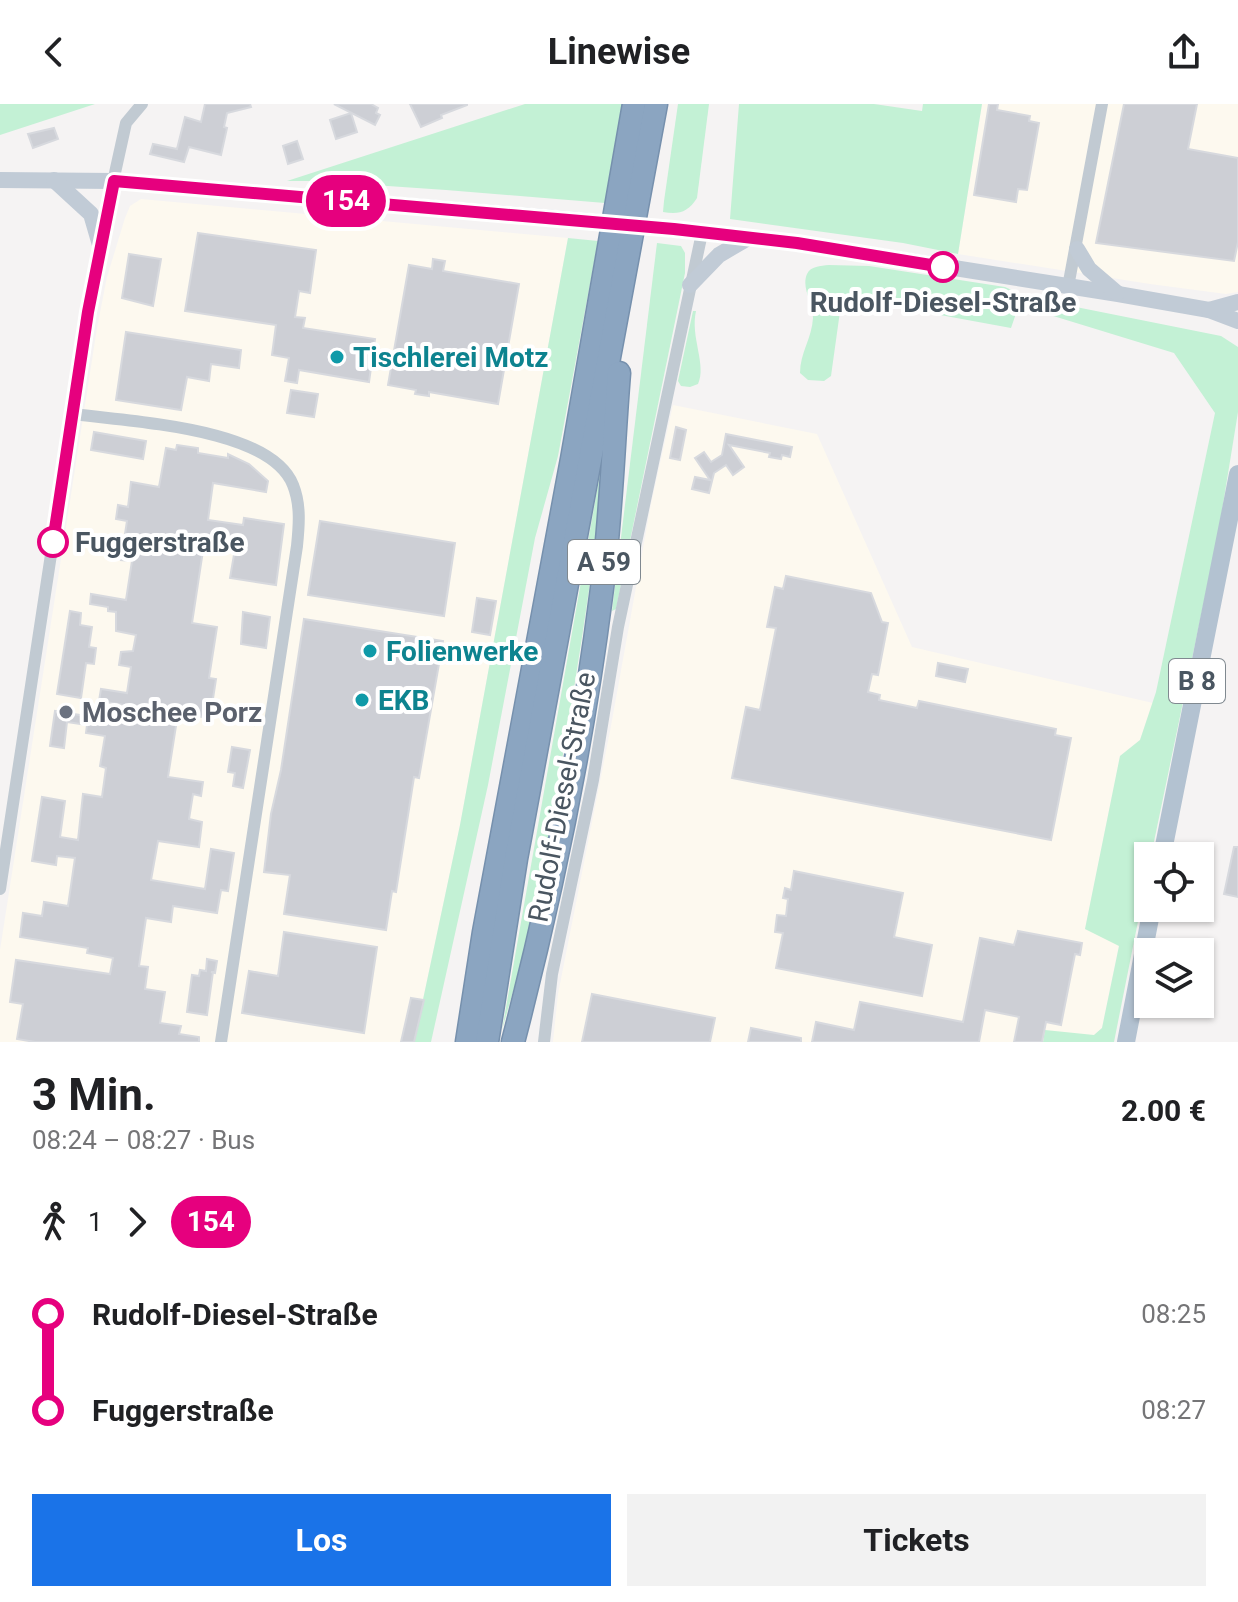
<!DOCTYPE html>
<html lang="de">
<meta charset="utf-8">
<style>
body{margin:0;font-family:Roboto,sans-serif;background:#f2f2f2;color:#202124;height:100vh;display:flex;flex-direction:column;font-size:30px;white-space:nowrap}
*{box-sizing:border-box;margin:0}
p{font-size:26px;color:#757577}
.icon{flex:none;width:44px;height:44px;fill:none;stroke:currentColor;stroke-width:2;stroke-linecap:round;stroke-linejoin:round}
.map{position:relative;height:938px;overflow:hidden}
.drawer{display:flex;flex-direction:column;background:#fff;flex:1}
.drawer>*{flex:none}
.badge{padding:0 16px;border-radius:26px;font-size:28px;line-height:52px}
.controls{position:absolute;left:1134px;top:738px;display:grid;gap:16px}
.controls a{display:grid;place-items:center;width:80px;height:80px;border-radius:0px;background:#fff;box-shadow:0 2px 6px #0004;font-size:40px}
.map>.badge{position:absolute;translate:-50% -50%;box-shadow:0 0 0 4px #fff}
.legs{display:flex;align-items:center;gap:12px;height:88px;padding:0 32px;font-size:26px}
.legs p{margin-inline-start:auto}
.head{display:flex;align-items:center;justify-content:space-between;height:136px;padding:0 32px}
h1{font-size:44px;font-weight:700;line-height:60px}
.primary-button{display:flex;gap:16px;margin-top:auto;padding:16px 32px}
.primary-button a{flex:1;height:92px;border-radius:0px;background:#1a73e8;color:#fff;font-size:32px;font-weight:700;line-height:92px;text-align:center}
.primary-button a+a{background:#f2f2f2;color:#202124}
ul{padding:0 32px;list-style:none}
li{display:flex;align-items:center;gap:28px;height:96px;font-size:30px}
li i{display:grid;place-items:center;width:12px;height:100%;margin:0 10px;background:currentColor}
li i::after{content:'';width:20px;height:20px;margin:-10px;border:6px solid;border-radius:50%;background:#fff}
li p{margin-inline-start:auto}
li:first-child i{background:linear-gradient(#0000 50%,currentColor 0)}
li:last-child i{background:linear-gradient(currentColor 50%,#0000 0)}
header{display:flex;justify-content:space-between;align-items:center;height:104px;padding:0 32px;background:#fff;font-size:36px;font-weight:700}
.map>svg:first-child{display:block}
.commercial{fill:#fdf9ef}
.green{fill:#c3f1d5}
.building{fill:#cdcfd5;stroke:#d7d9de;stroke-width:2}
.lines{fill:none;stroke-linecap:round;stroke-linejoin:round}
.motorway-casing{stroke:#7690ad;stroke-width:25}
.minor{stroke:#c1cad2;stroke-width:12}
.secondary{stroke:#c1cbd6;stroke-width:16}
.primary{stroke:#b3c2d1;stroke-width:18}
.motorway{stroke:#8ba5c1;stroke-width:22}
.secondary-bridge{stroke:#c1cbd6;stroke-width:16}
.line-1-casing{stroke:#fff;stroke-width:18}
.line-1{stroke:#e6007e;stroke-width:12}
.stop-1-dot{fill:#fff;stroke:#e6007e;stroke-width:4}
.culture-dot{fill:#0f9aa8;stroke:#fff;stroke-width:3}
.worship-dot{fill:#6b7280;stroke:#fff;stroke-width:3}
.labels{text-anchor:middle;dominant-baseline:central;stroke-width:8;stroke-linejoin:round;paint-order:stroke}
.shield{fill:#fff;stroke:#808990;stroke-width:2}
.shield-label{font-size:26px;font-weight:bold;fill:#4a5661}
.stop-label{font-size:28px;font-weight:bold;fill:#4a5661;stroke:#fff}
.culture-label{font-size:28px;font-weight:bold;fill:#0d838f;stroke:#fff;text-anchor:start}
.worship-label{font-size:28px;font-weight:bold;fill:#5b616d;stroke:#fff;text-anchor:start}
.street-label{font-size:28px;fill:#4a5661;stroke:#fff}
</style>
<header><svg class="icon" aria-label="back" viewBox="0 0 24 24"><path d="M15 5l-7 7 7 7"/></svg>Linewise<svg class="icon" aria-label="share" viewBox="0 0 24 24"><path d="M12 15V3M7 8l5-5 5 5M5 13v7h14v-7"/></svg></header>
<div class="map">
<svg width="1238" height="938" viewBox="0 0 1238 938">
<rect width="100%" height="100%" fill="#f5f3f3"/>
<g class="commercial">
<path d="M982,0H1238V188L1226,190L1150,180L958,150Z"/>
<path d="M141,95L568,134L460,721L414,938H0V846L97,224L107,173L125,114L130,102Z"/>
<path d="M673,301L817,330L912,543L1153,599L1140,636L1120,652L1085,825L1119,841L1102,924L1094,931L1091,938H553L558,890L611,622L651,400Z"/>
</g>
<g class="green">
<path d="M0,0H95L0,31Z"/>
<path d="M525,0H623L605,99L446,86L315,77H287Z"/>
<path d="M678,0H709L697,94C688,108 679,111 663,108L664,97Z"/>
<path d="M739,0H874L922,7L923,0H982L958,150L903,139L730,115Z"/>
<path d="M568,134L598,137L558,352L535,434L488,681L431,938H414L460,721Z"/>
<path d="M657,139L681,142L685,149V169L616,505L612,507Z"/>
<path d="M829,161L869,162L1005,183L1016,188L1020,198L1011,224L842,193L831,272L824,277L808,276L800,269C800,249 812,234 813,214C813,199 801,184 807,170C811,162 820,162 829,161Z"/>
<path d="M1051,198L1221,232L1238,243V308L1219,425L1151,752H1148V767L1114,938H1043L1045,926L1094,931L1102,924L1119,842L1085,825L1120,652L1140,636L1156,588L1215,309L1174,249L1037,207Z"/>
<path d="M693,207H696C690,233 707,261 698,280L690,283L681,282L678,277Z"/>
<path d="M601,364L605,365C584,540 554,713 518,886L514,884L502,926Z"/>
</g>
<g class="building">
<path d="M205,0H250L251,3L227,9L224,23L227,24L221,51L189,43L184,58L150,50L153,40L177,45L185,13L201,18Z"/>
<path d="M334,0H371L378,4L376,9L380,11L375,21Z"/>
<path d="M410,0H467V1L441,11L442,14L421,23Z"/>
<path d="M989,0H998L997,6L1030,12L1029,17L1039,19L1027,86L1018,85L1016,98L974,91Z"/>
<path d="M1124,0H1197L1188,45L1238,54V138L1234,157L1096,139Z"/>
<path d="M351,9L357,28L336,35L330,16Z"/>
<path d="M54,24L58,35L33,44L28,30Z"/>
<path d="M297,37L303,55L288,60L283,42Z"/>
<path d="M198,129L316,146L310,189L299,187L295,213L305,214L303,224L375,235L369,278L299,266L297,279L285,277L289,254L272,251L276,221L185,207Z"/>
<path d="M129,150L161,155L153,202L122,194Z"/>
<path d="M433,155L445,157L443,167L519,180L498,300L429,288V292L415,290L416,286L388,281L409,161L432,165Z"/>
<path d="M126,228L241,246L239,264L211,260L209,277L187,273L181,306L116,296Z"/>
<path d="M291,286L318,290L314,313L287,309Z"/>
<path d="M676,323L686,326L680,356L670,354Z"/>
<path d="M94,328L146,337L143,355L91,346Z"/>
<path d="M726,330L792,343L790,353L782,351L781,355L769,353L770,349L729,341L744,363L733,371L726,361L714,369L709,389L692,385L695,373L710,376L695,354L704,348L711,358L722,351Z"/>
<path d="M177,341L198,344V349L228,354V350L249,360L268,377L266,388L213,379L208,416L243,421L244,414L284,420L276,481L230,474L235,445L204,440L192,519L217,523L209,574L216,575L210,614L178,609L168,673L203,678L201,692L193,690L189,715L202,718L199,743L158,737L151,776L205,785L211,745L234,749L228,787L221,786L217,809L173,802L171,818L146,814L139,862L148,863L145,885L165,888L160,919L181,922L179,930L199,933V938H35L17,935L23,900L10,898L16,856L110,870L113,854L87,849L88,844L20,833L23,809L42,812L44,798L68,802L75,754L57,752L56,761L32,757L42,693L65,697L60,733L78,736L83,690L102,693L106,664L100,662L105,632L86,629L87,621L67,618L64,644L50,642L55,607L123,618L125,601L99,597L101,585L127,589L131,563L119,561L121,548L133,547L136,531L116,527V508L108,507V503L90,500L91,490L126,496L132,457L121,456L127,417L116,415L118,401L128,403L131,378L159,383L166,344L176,346Z"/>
<path d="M320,417L455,439L444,512L308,491Z"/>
<path d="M786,472L871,489L882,518L888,519L878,571L872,570L868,588L880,591L879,596L917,604L919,597L1056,625L1055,631L1071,634L1051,736L732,674L746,603L760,606L776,524L767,523L775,483L783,485Z"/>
<path d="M477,494L496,497L490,531L472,528Z"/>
<path d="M70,507L81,509L80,521L92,523L89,543L96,544L94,560L86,559L81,594L57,590Z"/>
<path d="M243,508L270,513L266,544L241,540Z"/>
<path d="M304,515L443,537L419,674L414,673L396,788L392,787L386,826L284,810L290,771L264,768L271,710L281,666Z"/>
<path d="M938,559L968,565L965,578L936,572Z"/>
<path d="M239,604L256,607L254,621L237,618Z"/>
<path d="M232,643L250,646L243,684L233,682L235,669L228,668Z"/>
<path d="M1234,743H1238V793L1224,790Z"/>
<path d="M794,767L903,789L894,833L932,841L922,892L776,864L783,829L775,828L777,811L786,812L788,795L783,794L785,784L791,786Z"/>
<path d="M1018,827L1082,839L1080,851L1075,850L1061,921L1046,918L1042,938H1014L1019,913L985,906L979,938H812L816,918L854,926L860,898L963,918L980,834L1014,841Z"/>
<path d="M284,828L377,843L364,929L242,909L249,867L278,872Z"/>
<path d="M207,855L217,857L215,869L211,868H213L207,911L187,908L192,871L199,872L200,866L206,867Z"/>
<path d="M592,890L715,914L710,938H582Z"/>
<path d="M411,894L424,896L414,938H401Z"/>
<path d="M751,924L801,934V938H748Z"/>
</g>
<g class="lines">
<defs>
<g id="motorway">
<path d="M467,938L484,828L572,355L634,0"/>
<path d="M487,938L516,755L656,0"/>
<path d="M513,938C551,792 582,642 601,492C611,418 613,343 619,269"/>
</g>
</defs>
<use href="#motorway" class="motorway-casing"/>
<g class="minor">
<path d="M1068,183L1102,0"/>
<path d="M74,310C130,318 270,323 293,381C301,401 299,422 297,442L221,938"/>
<path d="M0,785L88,208L107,105L126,19L142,0"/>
<path d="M544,938L552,870L593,676L618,523L702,129"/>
</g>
<g class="secondary">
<path d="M0,76L114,77L578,116"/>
<path d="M54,76L91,110L100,141"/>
<path d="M669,125L797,139L1118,190L1209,206L1238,217"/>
<path d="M1077,145L1089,165L1117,189"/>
<path d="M690,181L719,151L748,134"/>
<path d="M1209,206L1238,198"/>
</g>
<g class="primary">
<path d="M1162,752L1238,370"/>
<path d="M1126,938L1152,804"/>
</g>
<use href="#motorway" class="motorway"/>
<path class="secondary-bridge" d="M578,116L669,125"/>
</g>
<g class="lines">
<defs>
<path id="line-1" d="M53,438L88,208L114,77L674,125L797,139L943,163"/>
</defs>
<use href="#line-1" class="line-1-casing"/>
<use href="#line-1" class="line-1"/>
</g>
<g class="stop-1-dot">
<circle cx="943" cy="163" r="14"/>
<circle cx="53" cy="438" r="14"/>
</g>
<g class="culture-dot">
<circle cx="337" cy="253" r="8"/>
<circle cx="370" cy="547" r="8"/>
<circle cx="362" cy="596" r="8"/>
</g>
<circle class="worship-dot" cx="66" cy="608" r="8"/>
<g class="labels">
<g class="shield">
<rect x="568" y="436" width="72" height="44" rx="6"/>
<rect x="1169" y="555" width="56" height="44" rx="6"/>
</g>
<g class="shield-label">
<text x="604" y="458">A 59</text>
<text x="1197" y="577">B 8</text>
</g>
<g class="stop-label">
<text x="943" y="198">Rudolf-Diesel-Straße</text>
<text x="75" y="438" text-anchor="start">Fuggerstraße</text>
</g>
<g class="culture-label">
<text x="353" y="253">Tischlerei Motz</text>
<text x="386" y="547">Folienwerke</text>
<text x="378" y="596">EKB</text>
</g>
<g class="worship-label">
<text x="82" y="608">Moschee Porz</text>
</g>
<g class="street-label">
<text transform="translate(562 693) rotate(-79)">Rudolf-Diesel-Straße</text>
</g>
</g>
</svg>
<div class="controls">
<a><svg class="icon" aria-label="locate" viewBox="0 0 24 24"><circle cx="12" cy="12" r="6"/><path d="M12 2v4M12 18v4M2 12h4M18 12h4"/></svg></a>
<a><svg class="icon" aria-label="layers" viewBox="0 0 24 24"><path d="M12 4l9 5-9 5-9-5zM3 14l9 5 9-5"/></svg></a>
</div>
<b class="badge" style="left:346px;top:97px;background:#e6007e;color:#fff">154</b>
</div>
<section class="drawer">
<div class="head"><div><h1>3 Min.</h1><p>08:24 – 08:27 · Bus</p></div><b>2.00 €</b></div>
<div class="legs"><svg class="icon" aria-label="walk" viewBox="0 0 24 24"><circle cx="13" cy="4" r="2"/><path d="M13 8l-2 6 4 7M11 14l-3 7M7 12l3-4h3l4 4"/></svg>1<svg class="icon" aria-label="forward" viewBox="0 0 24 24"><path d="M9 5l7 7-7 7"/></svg><b class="badge" style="background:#e6007e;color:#fff">154</b></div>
<ul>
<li><i style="color:#e6007e"></i><b>Rudolf-Diesel-Straße</b><p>08:25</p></li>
<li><i style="color:#e6007e"></i><b>Fuggerstraße</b><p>08:27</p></li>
</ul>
<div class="primary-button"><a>Los</a><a>Tickets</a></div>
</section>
